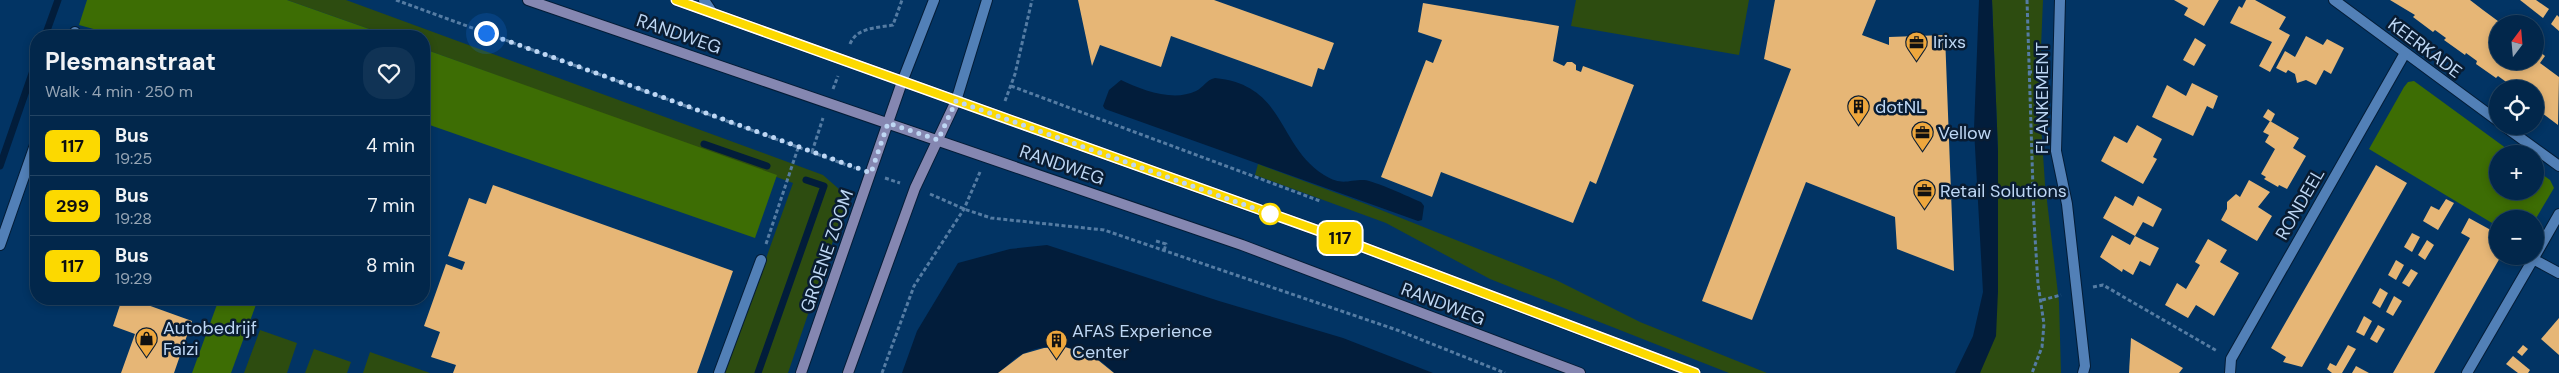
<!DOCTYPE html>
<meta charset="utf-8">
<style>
body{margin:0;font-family:"DM Sans",sans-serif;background:#103355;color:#f1f3f6;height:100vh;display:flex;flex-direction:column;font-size:19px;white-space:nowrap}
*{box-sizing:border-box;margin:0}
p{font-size:16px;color:#96a5b5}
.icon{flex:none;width:28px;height:28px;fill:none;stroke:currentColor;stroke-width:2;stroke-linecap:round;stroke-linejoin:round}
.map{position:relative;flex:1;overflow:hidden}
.drawer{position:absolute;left:30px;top:30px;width:400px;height:275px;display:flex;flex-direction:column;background:#02274b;border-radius:20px;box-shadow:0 2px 8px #0003,0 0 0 1px #234463}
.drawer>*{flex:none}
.badge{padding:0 10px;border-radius:8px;font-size:18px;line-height:32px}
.needle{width:32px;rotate:16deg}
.buttons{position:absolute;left:2489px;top:15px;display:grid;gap:10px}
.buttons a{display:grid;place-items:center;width:55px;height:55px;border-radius:50%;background:#02274b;box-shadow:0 2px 8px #0003,0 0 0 1px #234463;font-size:25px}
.you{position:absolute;width:25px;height:25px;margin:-12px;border:4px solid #fff;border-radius:50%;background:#1a73e8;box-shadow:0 0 0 8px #1a73e833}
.map>.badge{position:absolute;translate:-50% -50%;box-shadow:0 0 0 2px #fff}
.round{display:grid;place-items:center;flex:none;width:52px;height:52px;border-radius:20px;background:#103355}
.head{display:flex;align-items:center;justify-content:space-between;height:85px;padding:0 15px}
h1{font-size:24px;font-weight:700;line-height:38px}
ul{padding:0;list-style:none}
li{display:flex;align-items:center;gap:15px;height:60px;padding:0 15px;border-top:1px solid #234463}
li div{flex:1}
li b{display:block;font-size:19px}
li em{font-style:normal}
li .badge{min-width:55px;font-weight:700;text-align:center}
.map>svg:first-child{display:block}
.green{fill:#2d4c10}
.forest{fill:#3d6d04}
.water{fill:#021d3b}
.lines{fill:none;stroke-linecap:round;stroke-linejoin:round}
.stream{stroke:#021d3b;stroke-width:7}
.building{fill:#e6b676}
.service-casing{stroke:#041c36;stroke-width:12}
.minor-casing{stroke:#041c36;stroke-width:12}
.tertiary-casing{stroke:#041c36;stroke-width:12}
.secondary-casing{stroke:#041c36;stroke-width:12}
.path{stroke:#557ca3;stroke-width:3;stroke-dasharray:4 2.5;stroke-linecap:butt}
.service{stroke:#5280b7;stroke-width:10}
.minor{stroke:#5280b7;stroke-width:10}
.tertiary{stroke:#5280b7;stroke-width:10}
.secondary{stroke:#8587b1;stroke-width:10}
.line-casing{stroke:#fff;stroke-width:11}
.line{stroke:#fcd900;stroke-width:8}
.walk{stroke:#bed7f4;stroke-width:5;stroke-dasharray:0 9}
.stop-dot{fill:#fff;stroke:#fcd900;stroke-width:2.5}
.labels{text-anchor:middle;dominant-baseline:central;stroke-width:5;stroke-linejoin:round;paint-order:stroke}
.street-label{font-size:18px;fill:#bed7f4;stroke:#091c32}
.poi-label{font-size:18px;fill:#bed7f4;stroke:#091c32;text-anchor:start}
</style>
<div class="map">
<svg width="2559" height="373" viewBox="0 0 2559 373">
<rect width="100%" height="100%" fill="#023464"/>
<g class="green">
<path d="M287,0H346L823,175L848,197L788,373H725L793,183L424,49V36H389Z"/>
<path d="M1576,0H1749L1739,55L1571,26Z"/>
<path d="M1992,0H2043L2039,95L2045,184L2059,302L2061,373H1980L1998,291V152Z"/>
<path d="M1258,164L1366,204L1556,280L1640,322L1767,373H1729L1490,279L1386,223L1255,175Z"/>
<path d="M260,330L297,343L287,373H244Z"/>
<path d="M314,349L351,362L347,373H305Z"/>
<path d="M370,352L430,373H363Z"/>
</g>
<g class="forest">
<path d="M87,0H287L389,36H119L79,25Z"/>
<path d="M424,49L777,175L755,238L424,123Z"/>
<path d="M2414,81L2514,154H2498V191H2535V169L2550,180L2554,188L2535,220L2498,219L2497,226L2369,149L2404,87L2408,82Z"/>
<path d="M219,299H258L231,373H192Z"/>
</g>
<g class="water">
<path d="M1979,0H1992L1998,152V291L1996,336L1980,373H1955L1973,336L1983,292L1974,129Z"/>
<path d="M1215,78C1286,85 1277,145 1324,175C1342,186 1347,180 1364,180C1375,181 1409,197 1421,202L1424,206L1422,220L1418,221L1105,109L1103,106L1109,90L1121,80C1142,90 1173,102 1196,91C1204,87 1206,80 1215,78Z"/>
<path d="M1047,245L1219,301L1343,338L1433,373H1114C1090,347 1051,338 1019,356C1012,360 1005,369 998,373C992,373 915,373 902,373L917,331L958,263L1010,249Z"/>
</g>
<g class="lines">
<g class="stream">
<path d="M45,36L58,0"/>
<path d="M704,144L767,166"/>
<path d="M0,166L36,62"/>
<path d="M758,373L824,186L806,180"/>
</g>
</g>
<g class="building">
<path d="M1078,0H1214L1334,43L1324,70L1318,68L1312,87L1171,36L1161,67L1100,45L1092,66Z"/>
<path d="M1775,0H1876L1862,35L1889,45V37L1945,35L1954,271L1897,249L1895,217L1806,182L1752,320L1702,301L1791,69L1764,59Z"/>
<path d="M2174,0H2219L2204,26L2184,15L2188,8Z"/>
<path d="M2246,0H2255L2286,17L2279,29L2290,35L2270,72L2259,66L2272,42L2230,23L2239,6L2242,8Z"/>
<path d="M2390,0H2470L2483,10L2502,24H2498V61H2535V48L2545,56L2540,63L2559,77L2558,125L2538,110L2540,107L2535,104V89H2510L2507,87L2509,84L2498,76L2496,78L2476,64L2477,61L2466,53L2465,55L2444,40L2446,38L2435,30L2433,32L2413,17L2415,15Z"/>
<path d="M2520,0H2536L2549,9L2543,18Z"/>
<path d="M1423,3L1559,26L1553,61L1564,66L1567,62H1572L1576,65V70L1581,72L1583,66L1634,85L1596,184L1590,181L1573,223L1441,172L1432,197L1381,177L1426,60L1433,63L1442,40L1418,32Z"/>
<path d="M2557,15L2559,17V31L2551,24Z"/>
<path d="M2306,36L2323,45L2327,39L2344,48L2331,74L2324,70L2316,85L2306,80L2297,83L2295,74L2288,70L2286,73L2276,68L2285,51L2295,57Z"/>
<path d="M2195,38L2206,45L2194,66L2183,60Z"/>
<path d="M2192,83L2218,96L2213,109L2207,106L2193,136L2152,117L2167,85L2186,96Z"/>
<path d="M2268,109L2275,114L2271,122L2263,117Z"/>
<path d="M2270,121L2299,138L2293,148L2306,156L2287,189L2279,185L2278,187L2264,179L2266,177L2261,174L2275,149L2265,142L2269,135L2263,132Z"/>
<path d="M2137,125L2162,139L2153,157L2157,159L2143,184L2101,161L2114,136L2127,143Z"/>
<path d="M2376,165L2407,183L2302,367L2283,362L2286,357L2271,348Z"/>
<path d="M2249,180L2270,192L2258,207L2272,216L2257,241L2221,220L2227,209V202L2236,194L2240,197Z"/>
<path d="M493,185L733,271L697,373H453L456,365L431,357L440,332L424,326L446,264L462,270L465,262L448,256L469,198L486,204Z"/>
<path d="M2115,196L2133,206L2138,196L2162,209L2153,227L2143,222L2135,236L2159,248L2150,266L2140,261L2133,275L2123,269L2122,272L2100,257L2112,235L2130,245L2135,236L2103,218Z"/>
<path d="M2446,199L2454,203L2438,230L2423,221L2431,206L2439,210Z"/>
<path d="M2469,218L2498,234V256H2501L2434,373H2393L2470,238L2461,233Z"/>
<path d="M2412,233L2420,237L2412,252L2404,247Z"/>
<path d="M2208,239L2227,250L2220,262L2239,273L2214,316L2196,305L2188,318L2165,305L2177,283L2186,289L2200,265L2195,262Z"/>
<path d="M2427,240L2434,245L2425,260L2418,255Z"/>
<path d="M2396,260L2404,265L2396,280L2388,275Z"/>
<path d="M2411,269L2418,273L2409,287L2402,283Z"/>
<path d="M2380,288L2388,293L2380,308L2372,303Z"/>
<path d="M2394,296L2402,301L2393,316L2386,312Z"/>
<path d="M122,299H131L192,321L174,373H121L135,334L113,326Z"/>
<path d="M2364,316L2372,321L2364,336L2356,332Z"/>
<path d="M2559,318V355L2541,339Z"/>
<path d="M2378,325L2385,329L2377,343L2370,339Z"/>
<path d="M2131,338L2183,368L2179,373H2129Z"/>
<path d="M2348,345L2356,349L2342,373H2332L2327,369L2330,363L2336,366Z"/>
<path d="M2523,345L2528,349L2522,356L2517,352Z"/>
<path d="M1065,347L1093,356L1114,373H998L1023,354L1044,348Z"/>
<path d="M2513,356L2530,370L2528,373H2518L2506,364Z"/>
<path d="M2356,366L2369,373H2352Z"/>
</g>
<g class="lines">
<defs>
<g id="service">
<path d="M704,0L712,12"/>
<path d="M719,373L761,260"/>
</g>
<g id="minor">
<path d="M2060,0L2056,151L2067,204L2085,366L2083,373"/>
<path d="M2334,0L2498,121"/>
<path d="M74,36L75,32"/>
<path d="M2504,126L2559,166"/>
<path d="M0,245L36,142"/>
<path d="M2535,256L2559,214"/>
<path d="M2533,259L2559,273"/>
<path d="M2230,373L2231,359L2405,53"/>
<path d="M2467,373L2535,256"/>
</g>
<g id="tertiary">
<path d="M902,82L934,0"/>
<path d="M956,101L987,0"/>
</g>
<g id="secondary">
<path d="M528,0L1242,245L1580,373"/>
<path d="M676,0L1336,237L1695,373"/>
<path d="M801,373L902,82"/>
<path d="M848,373L915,188L956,101"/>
</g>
</defs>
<use href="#service" class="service-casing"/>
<use href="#minor" class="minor-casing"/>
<use href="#tertiary" class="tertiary-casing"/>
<use href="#secondary" class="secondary-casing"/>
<g class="path">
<path d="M396,0L855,168"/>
<path d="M2027,0L2034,221L2038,284L2044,324L2042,347L2032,373"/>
<path d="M850,44C857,27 877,28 893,25L902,0"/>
<path d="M2028,72H2042"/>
<path d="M1011,86L1320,201"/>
<path d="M833,89L838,76"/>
<path d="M1005,101L1015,74L1032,0"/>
<path d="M812,152L823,118"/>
<path d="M885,178L900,183"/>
<path d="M930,194L964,209L991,218L1104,230L1397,330L1505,373"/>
<path d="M1156,241L1166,244L1164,251"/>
<path d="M766,244L798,148"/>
<path d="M2093,287L2103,285L2217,351"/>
<path d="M2042,300L2061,295"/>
<path d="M882,373L914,286L964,209L980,172"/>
</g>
<use href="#service" class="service"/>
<use href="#minor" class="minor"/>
<use href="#tertiary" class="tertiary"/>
<use href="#secondary" class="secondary"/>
</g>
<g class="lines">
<defs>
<path id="line" d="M676,0L1336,237L1695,373"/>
</defs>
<use href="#line" class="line-casing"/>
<use href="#line" class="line"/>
<path class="walk" d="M486,33L871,173L888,123L938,140L956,101L1270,214"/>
</g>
<defs>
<symbol id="office-pin" viewBox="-11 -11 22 30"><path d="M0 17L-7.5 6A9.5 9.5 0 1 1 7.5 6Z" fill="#eea73d" stroke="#091c32"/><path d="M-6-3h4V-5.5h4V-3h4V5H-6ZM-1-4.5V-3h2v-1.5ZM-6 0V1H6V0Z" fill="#111"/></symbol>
<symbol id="building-pin" viewBox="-11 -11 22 30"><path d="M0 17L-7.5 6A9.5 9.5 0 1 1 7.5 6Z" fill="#eea73d" stroke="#091c32"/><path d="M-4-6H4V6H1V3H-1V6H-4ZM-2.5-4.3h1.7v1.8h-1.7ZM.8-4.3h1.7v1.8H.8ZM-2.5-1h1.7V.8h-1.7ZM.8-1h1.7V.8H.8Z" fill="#111"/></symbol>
<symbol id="shop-pin" viewBox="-11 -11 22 30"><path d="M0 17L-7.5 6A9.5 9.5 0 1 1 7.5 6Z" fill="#eea73d" stroke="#091c32"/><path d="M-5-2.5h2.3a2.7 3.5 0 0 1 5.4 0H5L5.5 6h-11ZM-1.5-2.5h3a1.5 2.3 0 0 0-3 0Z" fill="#111"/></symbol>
</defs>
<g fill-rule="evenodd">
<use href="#office-pin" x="1904" y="30" width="25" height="34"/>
<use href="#building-pin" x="1846" y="94" width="25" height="34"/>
<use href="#office-pin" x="1910" y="120" width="25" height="34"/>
<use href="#office-pin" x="1912" y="178" width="25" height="34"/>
<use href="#shop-pin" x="134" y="326" width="25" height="34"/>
<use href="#building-pin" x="1044" y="328" width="25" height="34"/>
</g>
<circle class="stop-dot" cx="1270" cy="214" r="10"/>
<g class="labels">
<g class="street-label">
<text transform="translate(679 34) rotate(19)">RANDWEG</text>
<text transform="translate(2425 48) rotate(37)">KEERKADE</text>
<text transform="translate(2042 98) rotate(-90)">FLANKEMENT</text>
<text transform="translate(1062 165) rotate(19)">RANDWEG</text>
<text transform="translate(2300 204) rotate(-60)">RONDEEL</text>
<text transform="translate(827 251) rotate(-71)">GROENE ZOOM</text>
<text transform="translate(1443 304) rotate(21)">RANDWEG</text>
</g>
<g class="poi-label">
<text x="1933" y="42">Irixs</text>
<text x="1875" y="107">dotNL</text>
<text x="1938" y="133">Vellow</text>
<text x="1940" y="191">Retail Solutions</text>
<text x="163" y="328">Autobedrijf<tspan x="163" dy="21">Faizi</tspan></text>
<text x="1072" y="331">AFAS Experience<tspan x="1072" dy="21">Center</tspan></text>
</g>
</g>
</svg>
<div class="buttons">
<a><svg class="needle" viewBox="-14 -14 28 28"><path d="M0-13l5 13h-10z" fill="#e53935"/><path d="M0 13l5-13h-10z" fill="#96a5b5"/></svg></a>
<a><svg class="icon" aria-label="locate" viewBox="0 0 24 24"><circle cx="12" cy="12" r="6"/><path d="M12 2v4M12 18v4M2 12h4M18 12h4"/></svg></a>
<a>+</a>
<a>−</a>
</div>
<div class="you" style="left:486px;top:33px"></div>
<b class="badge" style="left:1340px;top:238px;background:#fcd900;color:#111">117</b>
<section class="drawer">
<div class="head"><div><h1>Plesmanstraat</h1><p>Walk · 4 min · 250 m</p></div><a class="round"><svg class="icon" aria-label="heart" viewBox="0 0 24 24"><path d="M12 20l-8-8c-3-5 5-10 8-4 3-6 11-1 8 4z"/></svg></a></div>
<ul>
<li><span class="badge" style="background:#fcd900;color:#111">117</span><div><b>Bus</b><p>19:25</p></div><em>4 min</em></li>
<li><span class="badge" style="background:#fcd900;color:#111">299</span><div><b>Bus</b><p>19:28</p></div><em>7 min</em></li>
<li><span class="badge" style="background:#fcd900;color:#111">117</span><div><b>Bus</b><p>19:29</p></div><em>8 min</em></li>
</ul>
</section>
</div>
